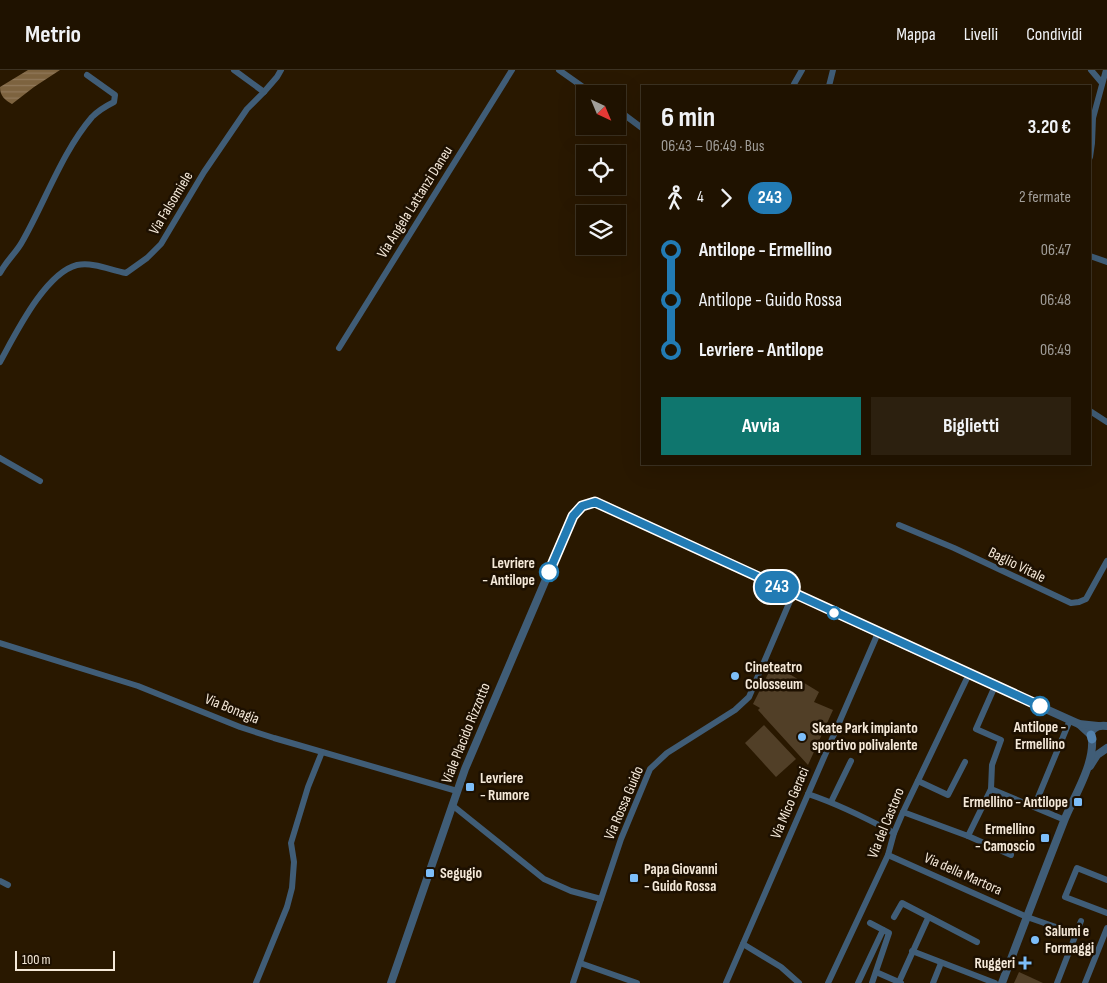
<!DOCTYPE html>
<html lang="it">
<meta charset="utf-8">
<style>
body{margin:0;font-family:"Sofia Sans Condensed",sans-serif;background:#2c200f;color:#f1f3f6;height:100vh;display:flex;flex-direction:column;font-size:19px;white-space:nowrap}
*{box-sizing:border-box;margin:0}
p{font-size:16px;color:#a19e99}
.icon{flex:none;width:28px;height:28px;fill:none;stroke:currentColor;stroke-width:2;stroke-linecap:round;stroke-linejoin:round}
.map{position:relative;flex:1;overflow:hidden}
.sheet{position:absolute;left:641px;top:15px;width:450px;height:380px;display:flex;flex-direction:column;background:#1f1200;border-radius:0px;box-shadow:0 5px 20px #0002,0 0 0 1px #3c3222}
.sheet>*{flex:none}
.badge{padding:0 10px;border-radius:16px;font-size:18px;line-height:32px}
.needle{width:32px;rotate:136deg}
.fabs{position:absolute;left:576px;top:15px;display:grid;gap:10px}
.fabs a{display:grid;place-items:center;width:50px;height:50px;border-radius:0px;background:#1f1200;box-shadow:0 5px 20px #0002,0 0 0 1px #3c3222;font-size:25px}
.scale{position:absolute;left:15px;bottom:12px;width:100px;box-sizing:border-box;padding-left:5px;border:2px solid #f5e9d9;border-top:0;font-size:14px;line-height:18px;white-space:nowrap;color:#f5e9d9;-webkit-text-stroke:4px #1d1000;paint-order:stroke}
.map>.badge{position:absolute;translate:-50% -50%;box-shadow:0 0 0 2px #fff}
.legs{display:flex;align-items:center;gap:8px;height:55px;padding:0 20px;font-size:16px}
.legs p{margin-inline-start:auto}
.headline{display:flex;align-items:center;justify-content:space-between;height:85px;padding:0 20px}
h1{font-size:28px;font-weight:700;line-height:38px}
.action{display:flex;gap:10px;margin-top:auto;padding:10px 20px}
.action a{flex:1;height:58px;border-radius:0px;background:#0f766e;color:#fff;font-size:20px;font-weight:700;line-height:58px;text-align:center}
.action a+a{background:#2c200f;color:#f1f3f6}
ul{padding:0 20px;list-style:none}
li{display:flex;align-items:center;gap:18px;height:50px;font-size:19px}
li i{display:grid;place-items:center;width:8px;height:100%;margin:0 6px;background:currentColor}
li i::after{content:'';width:12px;height:12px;margin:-6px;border:4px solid;border-radius:50%;background:#1f1200}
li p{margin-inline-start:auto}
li:first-child i{background:linear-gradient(#0000 50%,currentColor 0)}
li:last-child i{background:linear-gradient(currentColor 50%,#0000 0)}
header{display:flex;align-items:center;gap:30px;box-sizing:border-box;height:70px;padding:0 25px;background:#1f1200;border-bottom:1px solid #3c3222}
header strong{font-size:24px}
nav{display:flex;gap:28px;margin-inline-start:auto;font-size:18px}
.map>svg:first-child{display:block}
.park{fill:#513f27}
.water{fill:url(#water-rules)}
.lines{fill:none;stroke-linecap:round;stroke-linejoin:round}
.minor{stroke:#405d77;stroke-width:6}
.tertiary{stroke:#405d77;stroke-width:8}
.secondary{stroke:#5381ab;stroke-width:9}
.line-1-casing{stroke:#fff;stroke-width:11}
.line-1{stroke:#227bb4;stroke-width:8}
.stop-1-dot{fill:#fff;stroke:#227bb4;stroke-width:2.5}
.poi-dot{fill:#7dbef9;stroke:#1d1000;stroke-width:2}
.labels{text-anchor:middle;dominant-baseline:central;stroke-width:5;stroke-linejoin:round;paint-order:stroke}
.street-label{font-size:15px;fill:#f5e9d9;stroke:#1d1000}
.stop-label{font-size:15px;font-weight:bold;fill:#f5e9d9;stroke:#1d1000;text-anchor:end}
.poi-label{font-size:15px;font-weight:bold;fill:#f5e9d9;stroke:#1d1000;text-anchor:start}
</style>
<header>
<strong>Metrio</strong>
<nav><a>Mappa</a><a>Livelli</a><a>Condividi</a></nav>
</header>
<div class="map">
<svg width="1107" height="913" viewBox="0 0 1107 913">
<defs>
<pattern id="water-rules" width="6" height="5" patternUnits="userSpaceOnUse" patternTransform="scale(1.25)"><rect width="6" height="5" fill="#7d633f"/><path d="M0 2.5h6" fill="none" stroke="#90795a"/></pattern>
</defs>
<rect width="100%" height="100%" fill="#291800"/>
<g class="park">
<path d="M773,594L819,622L814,632L833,640L808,695L758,640L760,638L753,634Z"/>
<path d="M764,655L796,689L776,707L745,673Z"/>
<path d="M1019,902L1043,913H1014Z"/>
</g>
<path class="water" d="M28,0H60L34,17L12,34C5,30 0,26 0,17Z"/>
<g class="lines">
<g class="minor">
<path d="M234,0L264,22"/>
<path d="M559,0L593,24"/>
<path d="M1091,0L1102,13"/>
<path d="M794,14L802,0"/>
<path d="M829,16L833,0"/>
<path d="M618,40L642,58"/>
<path d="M1090,87L1092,73L1093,48L1106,0"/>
<path d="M1090,186L1107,192"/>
<path d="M0,203C6,191 16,183 22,172C45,132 62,82 92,47C98,41 106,36 114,32L115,25L87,5"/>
<path d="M339,278L512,0"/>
<path d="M0,292C15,265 45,203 77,195C94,192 110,200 126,203L147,188L161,174L204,102L247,39L264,22L277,7L281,0"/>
<path d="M1090,341L1107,352"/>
<path d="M0,388L40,411"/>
<path d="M899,455L954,478L1071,533L1079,532L1086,529L1107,491"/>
<path d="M0,573L138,616L240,657L274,668L457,721"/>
<path d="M918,711L948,725L965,692"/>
<path d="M991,719L1065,750"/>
<path d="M808,724C838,734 866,748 894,763"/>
<path d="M831,732L851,691"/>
<path d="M452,735L544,809L571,821L601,829"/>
<path d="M1034,737L1070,650"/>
<path d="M903,742L968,766L991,719L992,695L1001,670L976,659L995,616"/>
<path d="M968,766L1011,785"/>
<path d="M888,785L1027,847L1076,864"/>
<path d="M1107,810L1077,798L1065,827L1107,843"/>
<path d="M0,811L8,815"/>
<path d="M894,847L902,833L977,872"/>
<path d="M870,853L889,863L872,913"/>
<path d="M743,874L781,897L799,913"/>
<path d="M912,881L995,913"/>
<path d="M580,893L637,913"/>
<path d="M876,902L901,913"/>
<path d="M899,912L928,848"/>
<path d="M256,913L287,837L292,818L294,792L291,773L308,717L322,682"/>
<path d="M573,913L621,769L650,699L667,683L735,640L749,627L793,524"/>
<path d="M726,913L878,563"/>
<path d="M828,913L888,785L894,763L903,742L969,604"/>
<path d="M858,913L883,860"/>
<path d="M933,913L941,893"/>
<path d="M1057,913L1081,851"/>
<path d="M1085,913L1107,858"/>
</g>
<g class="tertiary">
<path d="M1079,654L1091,665V662C1095,656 1100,655 1107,656"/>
<path d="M1090,696L1097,685L1107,678"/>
<path d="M391,913L465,699L573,446C582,434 591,431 605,436L891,569L1070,650L1079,654L1098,656"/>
<path d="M1002,913C1022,859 1043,805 1064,751C1074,726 1094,696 1092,669"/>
</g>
<path class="secondary" d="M1091,665L1092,669"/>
</g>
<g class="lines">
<defs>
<path id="line-1" d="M549,502L573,446L582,436L595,432L1040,636"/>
</defs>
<use href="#line-1" class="line-1-casing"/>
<use href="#line-1" class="line-1"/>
</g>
<g class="stop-1-dot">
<circle cx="549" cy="502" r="9"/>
<circle cx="834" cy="543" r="6"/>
<circle cx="1040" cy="636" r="9"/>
</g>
<g class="poi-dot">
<circle cx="735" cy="606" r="5"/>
<circle cx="802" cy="667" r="5"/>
<rect x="465" y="712" width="10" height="10" rx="2.5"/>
<rect x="1073" y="727" width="10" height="10" rx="2.5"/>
<rect x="1040" y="763" width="10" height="10" rx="2.5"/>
<rect x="425" y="798" width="10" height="10" rx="2.5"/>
<rect x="629" y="803" width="10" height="10" rx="2.5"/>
<circle cx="1035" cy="870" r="5"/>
<path d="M1022.5 885.5h5v5h5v5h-5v5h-5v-5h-5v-5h5z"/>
</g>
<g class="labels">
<g class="street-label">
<text transform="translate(415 132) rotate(-58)">Via Angela Lattanzi Daneu</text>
<text transform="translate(171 133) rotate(-59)">Via Falsomiele</text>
<text transform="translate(1017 495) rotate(26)">Baglio Vitale</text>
<text transform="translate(232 639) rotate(22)">Via Bonagia</text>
<text transform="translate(466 663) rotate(-68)">Viale Placido Rizzotto</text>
<text transform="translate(624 733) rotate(-67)">Via Rossa Guido</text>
<text transform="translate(790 733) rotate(-67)">Via Mico Geraci</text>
<text transform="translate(886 753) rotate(-68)">Via del Castoro</text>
<text transform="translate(963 804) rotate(24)">Via della Martora</text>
</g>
<g class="stop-label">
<text x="535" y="493">Levriere<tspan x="535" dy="17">- Antilope</tspan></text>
<text x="1040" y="657" text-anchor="middle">Antilope -<tspan x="1040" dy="17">Ermellino</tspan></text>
</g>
<g class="poi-label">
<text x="745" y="597">Cineteatro<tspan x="745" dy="17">Colosseum</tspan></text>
<text x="812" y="658">Skate Park impianto<tspan x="812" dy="17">sportivo polivalente</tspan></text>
<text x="480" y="708">Levriere<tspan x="480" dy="17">- Rumore</tspan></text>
<text x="1068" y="732" text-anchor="end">Ermellino - Antilope</text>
<text x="1035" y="759" text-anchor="end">Ermellino<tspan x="1035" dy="17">- Camoscio</tspan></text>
<text x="644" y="799">Papa Giovanni<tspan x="644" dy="17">- Guido Rossa</tspan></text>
<text x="440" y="803">Segugio</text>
<text x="1045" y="861">Salumi e<tspan x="1045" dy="17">Formaggi</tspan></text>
<text x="1015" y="893" text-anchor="end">Ruggeri</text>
</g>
</g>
</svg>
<div class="fabs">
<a><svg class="needle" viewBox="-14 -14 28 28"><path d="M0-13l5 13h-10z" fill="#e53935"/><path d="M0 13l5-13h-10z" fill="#a19e99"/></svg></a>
<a><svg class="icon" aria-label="locate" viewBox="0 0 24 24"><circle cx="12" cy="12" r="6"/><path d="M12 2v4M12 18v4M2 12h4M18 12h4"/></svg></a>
<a><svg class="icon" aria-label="layers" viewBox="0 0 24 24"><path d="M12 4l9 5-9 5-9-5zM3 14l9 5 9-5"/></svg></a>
</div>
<div class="scale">100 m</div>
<b class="badge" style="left:777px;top:517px;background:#227bb4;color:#fff">243</b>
<section class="sheet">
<div class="headline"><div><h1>6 min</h1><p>06:43 – 06:49 · Bus</p></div><b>3.20 €</b></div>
<div class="legs"><svg class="icon" aria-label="walk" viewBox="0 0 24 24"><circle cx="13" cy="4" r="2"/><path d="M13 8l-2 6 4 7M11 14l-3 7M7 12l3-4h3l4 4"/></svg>4<svg class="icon" aria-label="forward" viewBox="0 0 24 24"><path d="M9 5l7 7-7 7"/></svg><b class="badge" style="background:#227bb4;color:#fff">243</b><p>2 fermate</p></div>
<ul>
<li><i style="color:#227bb4"></i><b>Antilope - Ermellino</b><p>06:47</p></li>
<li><i style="color:#227bb4"></i><span>Antilope - Guido Rossa</span><p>06:48</p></li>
<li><i style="color:#227bb4"></i><b>Levriere - Antilope</b><p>06:49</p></li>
</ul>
<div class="action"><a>Avvia</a><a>Biglietti</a></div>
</section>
</div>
